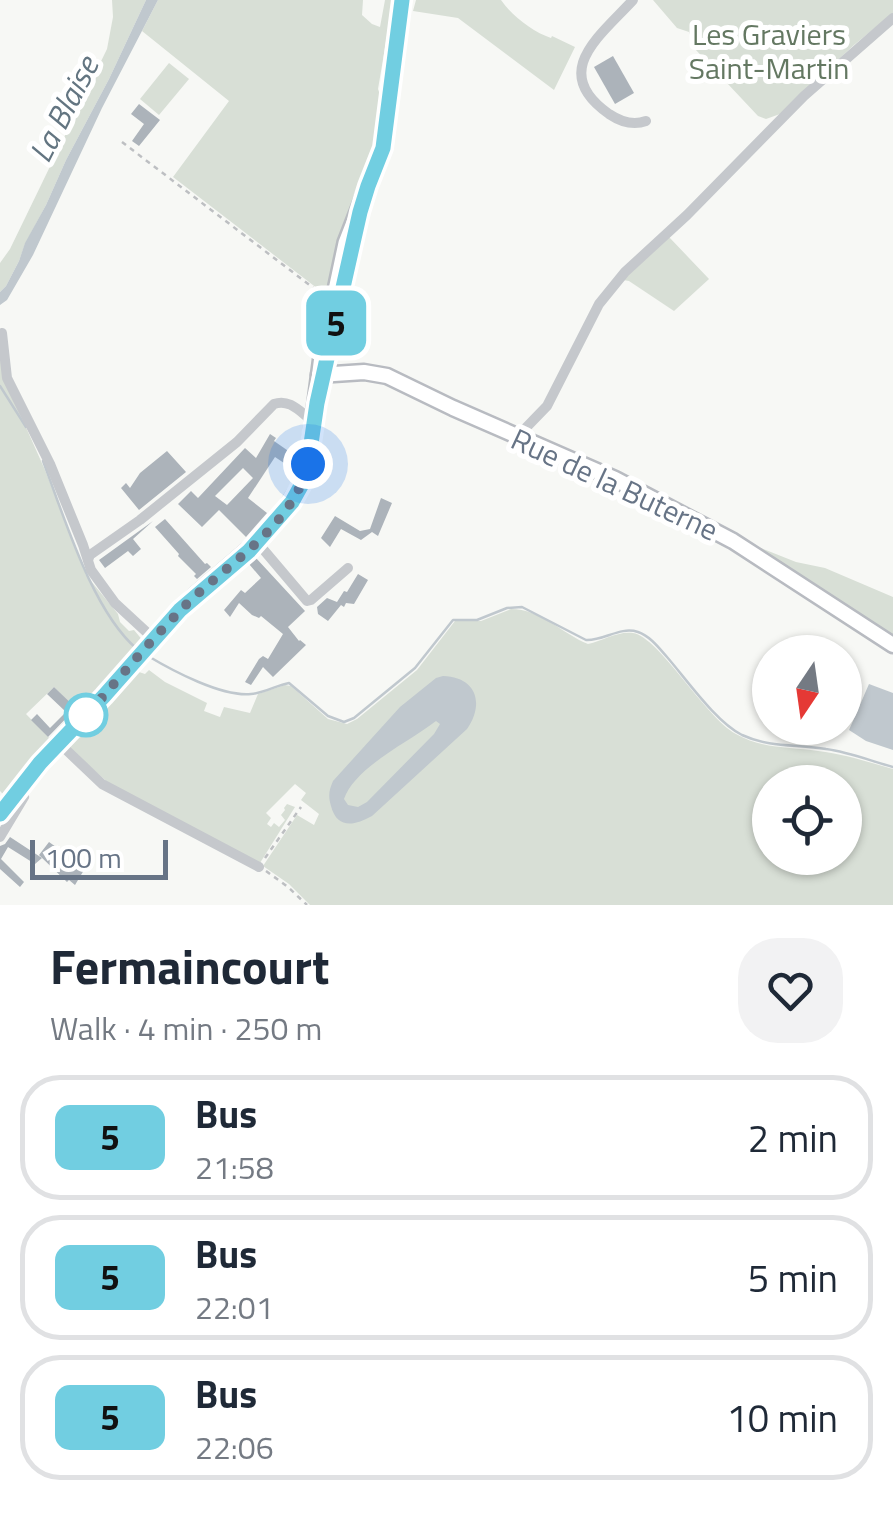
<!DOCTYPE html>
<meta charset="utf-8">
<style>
body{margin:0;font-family:"Titillium Web",sans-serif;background:#f2f2f3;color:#1f2937;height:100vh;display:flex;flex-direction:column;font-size:38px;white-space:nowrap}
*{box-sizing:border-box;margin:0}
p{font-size:32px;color:#747a83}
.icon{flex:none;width:55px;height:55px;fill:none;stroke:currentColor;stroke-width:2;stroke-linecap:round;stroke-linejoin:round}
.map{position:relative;height:905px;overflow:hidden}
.side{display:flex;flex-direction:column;background:#fff;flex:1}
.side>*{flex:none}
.badge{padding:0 20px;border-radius:15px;font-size:35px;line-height:65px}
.needle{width:65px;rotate:193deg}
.fabs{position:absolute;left:752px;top:635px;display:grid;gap:20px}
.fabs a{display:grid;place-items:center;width:110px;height:110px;border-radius:50%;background:#fff;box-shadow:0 2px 8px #0004;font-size:50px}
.scale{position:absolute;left:30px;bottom:25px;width:138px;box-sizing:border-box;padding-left:10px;border:5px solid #677486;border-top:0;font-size:28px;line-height:35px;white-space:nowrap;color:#677486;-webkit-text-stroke:8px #fff;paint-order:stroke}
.you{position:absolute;width:50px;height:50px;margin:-25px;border:8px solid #fff;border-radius:50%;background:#1a73e8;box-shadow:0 0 0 15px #1a73e833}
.map>.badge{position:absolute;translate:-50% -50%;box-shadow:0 0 0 5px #fff}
.round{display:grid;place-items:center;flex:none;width:105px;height:105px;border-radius:40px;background:#f2f2f3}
.summary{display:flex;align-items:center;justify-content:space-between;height:170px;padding:0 50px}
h1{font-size:48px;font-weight:700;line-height:75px}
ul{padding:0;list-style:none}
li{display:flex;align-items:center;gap:30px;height:125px;margin:0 20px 15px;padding:0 30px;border:5px solid #e0e1e3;border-radius:40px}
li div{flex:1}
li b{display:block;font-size:38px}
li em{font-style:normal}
li .badge{min-width:110px;font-weight:700;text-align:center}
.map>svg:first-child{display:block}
.green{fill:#d8dfd6;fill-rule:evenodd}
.water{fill:#c0c8ce;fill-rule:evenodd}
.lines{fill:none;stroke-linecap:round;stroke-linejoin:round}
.stream{stroke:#c0c8ce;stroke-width:2.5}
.building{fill:#acb3ba;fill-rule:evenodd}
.secondary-casing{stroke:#b8bbc1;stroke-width:19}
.primary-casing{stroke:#b8bbc0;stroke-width:20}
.path{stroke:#bdbfc2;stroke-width:2.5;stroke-dasharray:5 5;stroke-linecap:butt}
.street{stroke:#c5c8cc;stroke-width:10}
.secondary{stroke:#fff;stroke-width:14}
.primary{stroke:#fff;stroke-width:15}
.line-casing{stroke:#fff;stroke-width:22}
.line{stroke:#71cee1;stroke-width:15}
.walk{stroke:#677486;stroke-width:10;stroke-dasharray:0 18}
.stop-dot{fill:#fff;stroke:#71cee1;stroke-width:5}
.labels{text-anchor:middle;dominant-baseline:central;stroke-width:10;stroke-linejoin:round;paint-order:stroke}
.park-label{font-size:30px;fill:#647862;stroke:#fff}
.street-label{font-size:30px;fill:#677486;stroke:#fff}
.water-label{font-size:32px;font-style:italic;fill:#637581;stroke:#fff}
</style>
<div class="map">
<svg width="893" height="905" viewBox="0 0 893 905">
<rect width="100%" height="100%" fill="#f7f8f5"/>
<g class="green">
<path d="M112,0H146L109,79L66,160L46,205L25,244L19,261L6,286L0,292V263L10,249L107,49L113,17Z"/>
<path d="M158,0H363L362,15L372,24L380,27L385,0H393L378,89C384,104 383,119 380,135C377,145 372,150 372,161L331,299L173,177L229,101L142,31Z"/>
<path d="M416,0H501C512,16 533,32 551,38L552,36L575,47L554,90L458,18L413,11Z"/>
<path d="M653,0H893V13L854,45L780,114L766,119L758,116L695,49L689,32L677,28Z"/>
<path d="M169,63L189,79L159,115L140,99Z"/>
<path d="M669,237L709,279L674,311L629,281L623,280Z"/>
<path d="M0,336L4,378L45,470L86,575L118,614L120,622L129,631L134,630L144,642L80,712L54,687L26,714L51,740L3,794L0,791Z"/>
<path d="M738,539L796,562L825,568L893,597V640Z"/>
<path d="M511,609C540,609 563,634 588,644C603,641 617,631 633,633C659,637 705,717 736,734C762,749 790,747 818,751C844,754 868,762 893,769V905H310L289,884L263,866L297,815L314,825L319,814L301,800L306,793L295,784L266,813L271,818L267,824L271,827L274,823L279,827L285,820L281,815L285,810L284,808L287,804L295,807L260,863L114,788L67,746V741L87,722L91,723L94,720L136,671L145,674L149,670L165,682L207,703L204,711L220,717L224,707L250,713L258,694L285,685L291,686L328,719L347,724L357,719L417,670L455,621H481ZM770,782H845V858H770Z"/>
</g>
<g class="water">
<path d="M146,0H158L102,108L33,255L7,300L0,305V292L6,286L19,261L25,243L46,205L66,160L109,79Z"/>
<path d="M443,676C476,677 485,703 467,729L372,816C354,826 337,829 331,806C328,796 329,790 333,781L400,707L436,678ZM436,721L440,724L434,734L367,802L358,807L348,805L344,799C355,767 409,742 436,721Z"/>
<path d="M869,684L893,693V750L866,741L849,730Z"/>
</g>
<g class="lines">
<g class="stream">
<path d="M0,386L26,427"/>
<path d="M43,461C64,516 92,611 137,649"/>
<path d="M148,656C173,671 222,697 251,694C265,693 277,685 289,683L328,716L344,722L354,718L415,668L453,620H477L507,608L522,607L586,640C604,641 620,626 638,632C650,636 659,648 667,657C687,680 716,722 742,735C770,748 797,744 826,749C849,752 871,761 893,767"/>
</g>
</g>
<g class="building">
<path d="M613,56L634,93L615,104L594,67Z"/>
<path d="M139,104L160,120L139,146L132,141L144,124L131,114Z"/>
<path d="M270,434L276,438L274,441L297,457L290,467L275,457L248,498L267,513L246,537L219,510L202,527L178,504L191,491L198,498L245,448L256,458ZM243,468L253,478L227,505L215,496Z"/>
<path d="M167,451L186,472L139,510L121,488L126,483L130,488L140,473Z"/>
<path d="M381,498L392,503L378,536L372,532L361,540L341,529L330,547L321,538L335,516L360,531L370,529Z"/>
<path d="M165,519L205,564L207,563L211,567L197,579L194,576L196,574L178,556L179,554L155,527Z"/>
<path d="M153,521L133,539L141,549L133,556L128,551L105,568L99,560Z"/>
<path d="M256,558L305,611L288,627L299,641L300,640L306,645L273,677L263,667L251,685L245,682L259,659L263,656L268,659L283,634L261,616L259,618L252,615L239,603L230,617L224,610L241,590L245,593L261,578L249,564Z"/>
<path d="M358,574L368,580L354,604L346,603L344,607L341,605L328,621L318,614L317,607L327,598L337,602L344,591L347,592Z"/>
<path d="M54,687L76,708L48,737L31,720L37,714L50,728L66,712L47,694Z"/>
<path d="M10,837L42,858L35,864L8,847L1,859L24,882L20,887L0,869V846L5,844Z"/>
<path d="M49,842L56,847L51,854L67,870L78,858L87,865L75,885L69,880L67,882L39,855Z"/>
</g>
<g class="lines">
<defs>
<path id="secondary" d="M319,375L364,372L387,376L453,408L615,479L733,541L893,645"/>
<path id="primary" d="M0,814L39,763L104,695L170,621L195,596L251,548L288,506L302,484L308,464L322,356L346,243L383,148L402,0"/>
</defs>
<use href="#secondary" class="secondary-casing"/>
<use href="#primary" class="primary-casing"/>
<g class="path">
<path d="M122,142L324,296"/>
<path d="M265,858L301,807"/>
<path d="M266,871L288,887L307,905"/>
</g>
<g class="street">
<path d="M633,0C600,36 549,72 609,114C621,122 633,126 646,121"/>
<path d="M2,333L7,378L50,464L83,545L91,570L115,603L154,639"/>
<path d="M517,437L547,406L599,304L625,272L687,215L804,96L893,18"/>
<path d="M257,542L307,601L311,600L348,568"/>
<path d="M88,560L90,555L140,520L237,442L274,404C290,398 301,413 314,422"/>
<path d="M59,743L102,784L259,867"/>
<path d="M0,837L24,797L17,792"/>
</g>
<use href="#secondary" class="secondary"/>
<use href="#primary" class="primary"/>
</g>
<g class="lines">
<defs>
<path id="line" d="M0,814L40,763L104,696L180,610L249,551L292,502L302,484L308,464L317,403L360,212L368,186L383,148L402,0"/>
</defs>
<use href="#line" class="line-casing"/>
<use href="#line" class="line"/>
<path class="walk" d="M86,715L82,720C115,684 145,646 179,612C223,565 291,531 308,464"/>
</g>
<circle class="stop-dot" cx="86" cy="715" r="20"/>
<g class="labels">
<g class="park-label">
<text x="769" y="34">Les Graviers<tspan x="769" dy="34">Saint-Martin</tspan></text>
</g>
<g class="street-label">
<text transform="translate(615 484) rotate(25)">Rue de la Buterne</text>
</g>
<g class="water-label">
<text transform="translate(63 109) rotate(-63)">La Blaise</text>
</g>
</g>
</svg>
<div class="fabs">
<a><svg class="needle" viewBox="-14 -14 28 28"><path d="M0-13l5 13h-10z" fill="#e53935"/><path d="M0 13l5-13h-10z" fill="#747a83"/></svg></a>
<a><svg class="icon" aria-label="locate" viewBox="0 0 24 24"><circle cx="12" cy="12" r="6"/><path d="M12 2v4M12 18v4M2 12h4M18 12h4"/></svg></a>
</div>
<div class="scale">100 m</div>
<div class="you" style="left:308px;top:464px"></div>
<b class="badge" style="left:336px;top:323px;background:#71cee1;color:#111">5</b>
</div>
<section class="side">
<div class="summary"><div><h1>Fermaincourt</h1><p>Walk · 4 min · 250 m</p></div><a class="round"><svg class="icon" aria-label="heart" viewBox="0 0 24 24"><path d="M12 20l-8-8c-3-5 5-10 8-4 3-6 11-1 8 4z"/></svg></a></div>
<ul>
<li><span class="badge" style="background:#71cee1;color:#111">5</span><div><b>Bus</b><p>21:58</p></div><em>2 min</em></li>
<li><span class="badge" style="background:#71cee1;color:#111">5</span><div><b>Bus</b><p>22:01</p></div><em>5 min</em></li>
<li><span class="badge" style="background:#71cee1;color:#111">5</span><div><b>Bus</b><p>22:06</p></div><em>10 min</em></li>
</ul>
</section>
